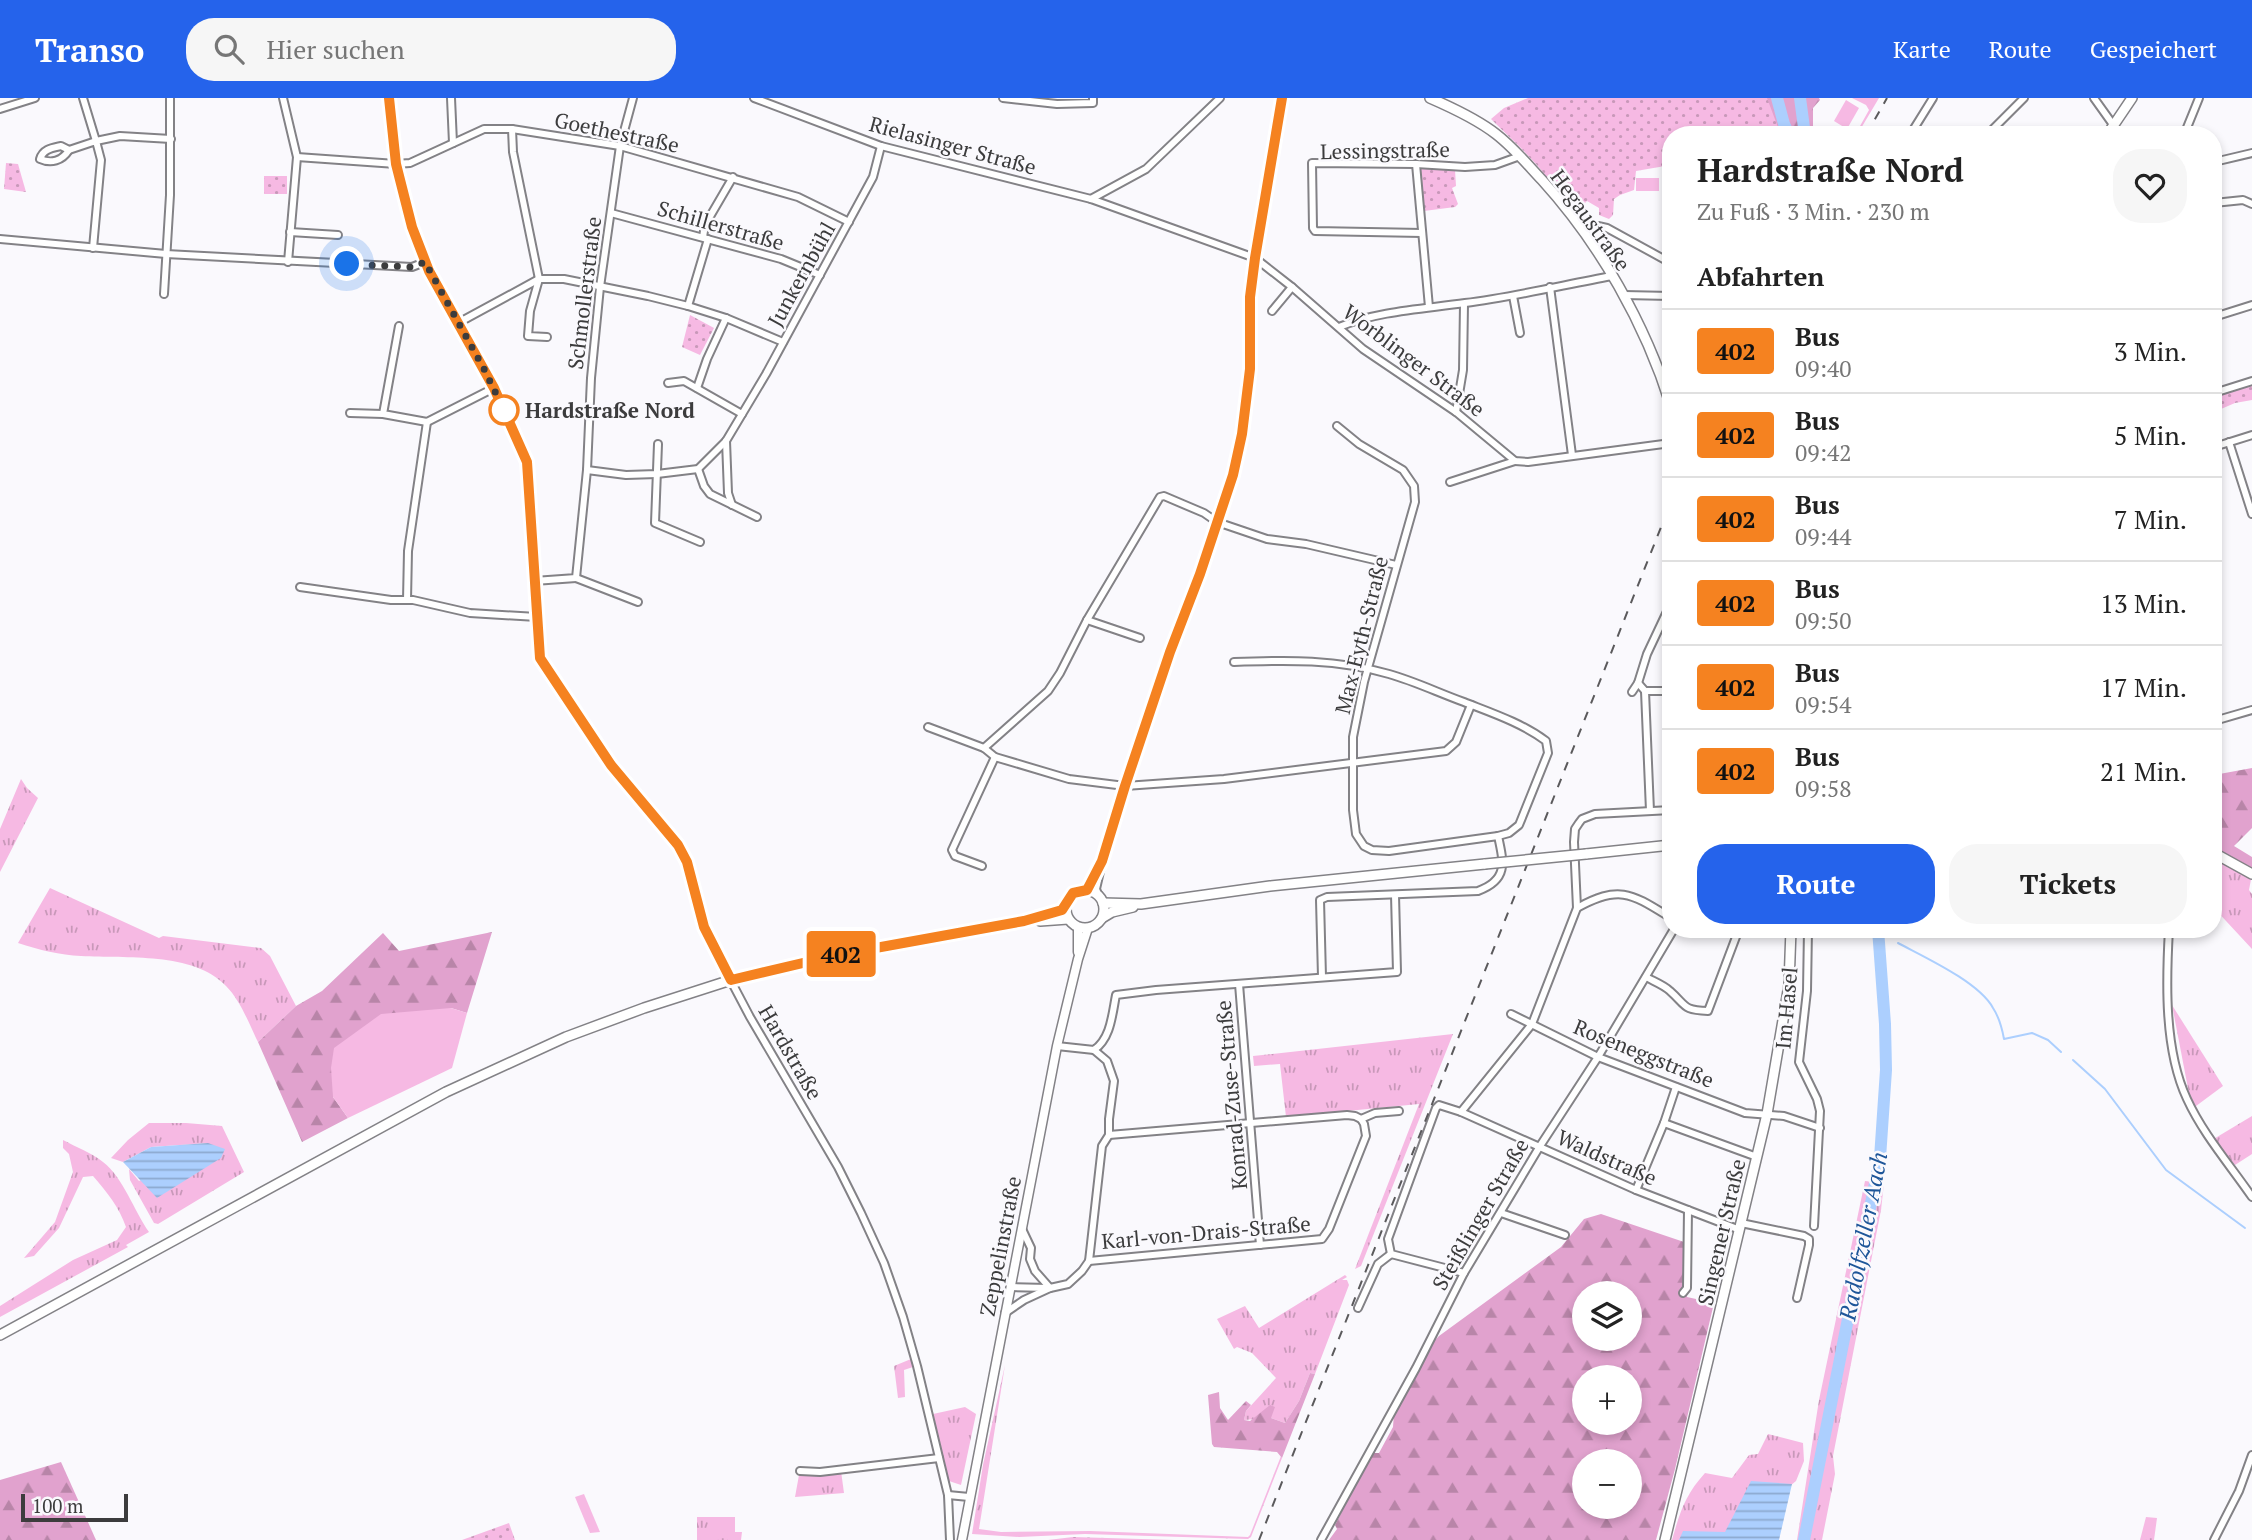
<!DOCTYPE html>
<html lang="de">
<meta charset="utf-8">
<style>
body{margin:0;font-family:"PT Serif",serif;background:#f6f6f6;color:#222;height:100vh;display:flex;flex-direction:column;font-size:26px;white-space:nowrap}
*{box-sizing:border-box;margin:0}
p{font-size:23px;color:#767676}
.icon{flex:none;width:38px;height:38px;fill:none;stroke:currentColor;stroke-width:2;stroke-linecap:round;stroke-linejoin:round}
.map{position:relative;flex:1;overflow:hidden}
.sheet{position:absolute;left:1662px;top:28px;width:560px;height:812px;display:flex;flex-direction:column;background:#fff;border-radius:28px;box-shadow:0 4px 10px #0003}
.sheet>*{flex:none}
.badge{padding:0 14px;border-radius:5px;font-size:24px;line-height:46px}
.fabs{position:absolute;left:1572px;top:1183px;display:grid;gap:14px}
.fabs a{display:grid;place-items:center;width:70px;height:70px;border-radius:50%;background:#fff;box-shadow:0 4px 10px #0003;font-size:35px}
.scale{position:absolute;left:21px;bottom:18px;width:107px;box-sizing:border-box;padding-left:7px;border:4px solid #3c3c3d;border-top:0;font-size:19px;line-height:24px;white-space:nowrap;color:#3c3c3d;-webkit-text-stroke:5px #faf9fd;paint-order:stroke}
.you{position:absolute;width:35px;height:35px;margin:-18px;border:5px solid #fff;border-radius:50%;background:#1a73e8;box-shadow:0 0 0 10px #1a73e833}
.map>.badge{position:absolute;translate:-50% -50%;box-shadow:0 0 0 4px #fff}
h2{padding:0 35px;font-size:26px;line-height:63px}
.round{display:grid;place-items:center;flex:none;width:74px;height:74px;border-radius:28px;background:#f6f6f6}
.overview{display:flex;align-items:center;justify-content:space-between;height:119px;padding:0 35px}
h1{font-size:33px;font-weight:700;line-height:52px}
.cta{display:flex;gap:14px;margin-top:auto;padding:14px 35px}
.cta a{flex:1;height:80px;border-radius:28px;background:#2563eb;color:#fff;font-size:28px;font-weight:700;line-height:80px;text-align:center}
.cta a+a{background:#f6f6f6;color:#222}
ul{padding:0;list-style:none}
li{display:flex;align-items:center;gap:21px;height:84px;padding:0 35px;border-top:2px solid #e0e0e0}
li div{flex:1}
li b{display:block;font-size:26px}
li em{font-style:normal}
li .badge{min-width:77px;font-weight:700;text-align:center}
header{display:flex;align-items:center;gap:42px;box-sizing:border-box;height:98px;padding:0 35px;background:#2563eb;color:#fff}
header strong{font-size:33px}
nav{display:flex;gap:38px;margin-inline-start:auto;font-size:24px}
.search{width:490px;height:63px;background:#f6f6f6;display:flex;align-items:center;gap:18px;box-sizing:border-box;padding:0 24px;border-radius:28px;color:#767676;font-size:26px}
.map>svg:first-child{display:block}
.grass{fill:url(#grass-tufts)}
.forest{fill:url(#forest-firs);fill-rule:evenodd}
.park{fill:url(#park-dots)}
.pitch{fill:#f6b9e3}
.water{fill:url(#water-rules)}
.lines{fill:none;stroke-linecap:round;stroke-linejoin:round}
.stream{stroke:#accffe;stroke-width:2}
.river{stroke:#accffe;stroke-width:12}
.minor-casing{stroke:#838286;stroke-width:10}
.tertiary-casing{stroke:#838286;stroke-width:11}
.secondary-casing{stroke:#838286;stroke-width:12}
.minor{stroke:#fff;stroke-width:6}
.tertiary{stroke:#fff;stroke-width:8}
.secondary{stroke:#fff;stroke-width:9}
.rail{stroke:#5b5a5c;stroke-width:2;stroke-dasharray:9 9;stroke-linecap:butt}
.secondary-bridge-casing{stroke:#838286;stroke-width:12;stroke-linecap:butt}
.secondary-bridge{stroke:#fff;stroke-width:9}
.line-casing{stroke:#fff;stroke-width:16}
.line{stroke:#f58220;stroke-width:10}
.walk{stroke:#3c3c3d;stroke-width:7;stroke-dasharray:0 12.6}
.stop-dot{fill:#fff;stroke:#f58220;stroke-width:3.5}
.labels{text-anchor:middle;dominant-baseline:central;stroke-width:5;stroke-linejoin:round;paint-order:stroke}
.street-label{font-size:21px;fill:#3c3c3d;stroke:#faf9fd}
.stop-label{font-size:21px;font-weight:bold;fill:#3c3c3d;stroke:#faf9fd;text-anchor:start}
.water-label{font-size:23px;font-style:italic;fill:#1e5699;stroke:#faf9fd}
</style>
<header>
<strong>Transo</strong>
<div class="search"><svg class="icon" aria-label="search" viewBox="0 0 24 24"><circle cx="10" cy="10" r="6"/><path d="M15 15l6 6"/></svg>Hier suchen</div>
<nav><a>Karte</a><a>Route</a><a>Gespeichert</a></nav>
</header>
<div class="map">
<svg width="2252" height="1442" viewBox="0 0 2252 1442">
<defs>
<pattern id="grass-tufts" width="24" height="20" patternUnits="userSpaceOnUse" patternTransform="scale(1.75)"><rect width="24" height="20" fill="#f6b9e3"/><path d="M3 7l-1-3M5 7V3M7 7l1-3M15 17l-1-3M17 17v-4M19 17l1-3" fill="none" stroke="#c898b9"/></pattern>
<pattern id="forest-firs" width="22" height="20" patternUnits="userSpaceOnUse" patternTransform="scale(1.75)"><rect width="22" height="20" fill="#e1a2ce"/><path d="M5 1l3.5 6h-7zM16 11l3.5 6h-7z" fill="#b885a8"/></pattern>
<pattern id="park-dots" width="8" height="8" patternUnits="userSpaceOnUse" patternTransform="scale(1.75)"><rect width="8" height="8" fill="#f6b9e3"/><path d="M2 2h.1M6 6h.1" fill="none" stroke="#c898b9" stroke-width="1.8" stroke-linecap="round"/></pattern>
<pattern id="water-rules" width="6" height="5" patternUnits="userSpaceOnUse" patternTransform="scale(1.75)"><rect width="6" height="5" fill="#accffe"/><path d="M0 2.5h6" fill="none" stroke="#8da9cf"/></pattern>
</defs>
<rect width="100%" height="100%" fill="#faf9fd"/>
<g class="grass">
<path d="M1852,0H1879L1857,37H1855L1869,12L1866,7Z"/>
<path d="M21,681L27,690L38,700L0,774V731Z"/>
<path d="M2214,755L2252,776L2249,792L2252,796V851L2214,810Z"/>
<path d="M50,790L159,840L163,838L261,850L270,858L296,908L258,944C249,926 241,903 226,888C193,853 126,861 81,858C60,857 39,852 18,845Z"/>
<path d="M2172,907L2223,988L2192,1011Z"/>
<path d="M1453,936L1361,1168L1355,1171L1419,1006L1286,1019L1280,966L1254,968L1253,958Z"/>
<path d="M2252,1018V1056L2235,1067L2212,1042Z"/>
<path d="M149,1025H186L222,1028L244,1074L158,1126L154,1125L130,1082L129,1071L139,1083L208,1045L151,1049L123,1064L111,1060L128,1042Z"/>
<path d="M63,1042C76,1049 92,1055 103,1064C123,1079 134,1113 149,1134L126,1147L128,1149L0,1219V1208L73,1162L117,1142L126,1129C119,1109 107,1094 93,1078L83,1079L59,1130L34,1158L24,1160L55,1124L73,1074L69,1056L63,1050Z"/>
<path d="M1865,1083L1884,1085L1881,1112L1833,1358L1835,1376L1822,1442H1797L1819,1302Z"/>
<path d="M1345,1177L1347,1179L1342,1182H1347L1349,1187L1315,1276L1310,1275L1299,1303L1285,1325L1271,1320L1244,1322L1246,1313L1276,1280L1252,1255L1237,1249L1234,1251L1217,1221L1245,1208L1259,1230Z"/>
<path d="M911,1261L913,1269L904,1272L905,1299L898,1300L894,1268Z"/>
<path d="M1005,1267L979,1431L1001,1434L1090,1433L1248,1439L1250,1437L1281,1358L1282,1360L1251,1439L1248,1441L1085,1436L1019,1439L972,1436L983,1367Z"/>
<path d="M965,1309L976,1316L961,1387L949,1383L933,1316Z"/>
<path d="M1768,1336L1803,1345L1804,1363L1796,1383L1725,1442H1672C1680,1414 1685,1397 1705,1375L1732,1380L1749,1357L1758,1356Z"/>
<path d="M841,1373L844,1395L795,1399L799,1377Z"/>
<path d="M584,1396L600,1434L590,1435L575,1399Z"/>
<path d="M697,1419H735V1434H742L741,1442H697Z"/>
<path d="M2146,1419L2157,1420L2154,1442H2140Z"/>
</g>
<g class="forest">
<path d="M1645,0H1819L1820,2L1813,10V37H1781L1779,32Z"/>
<path d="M2252,670V730L2234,748L2252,759V776L2214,755V677Z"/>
<path d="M492,834L467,915L451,910L333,999L348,1020L302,1044L258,944L296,908L322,893L383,835L399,853Z"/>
<path d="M1601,1116L1687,1145V1199L1714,1205L1675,1371L1656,1442H1329L1337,1431L1335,1427L1372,1355H1379L1393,1329L1394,1315L1430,1247L1439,1238L1561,1149L1584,1121ZM1584,1195H1629V1241H1584ZM1584,1279H1629V1325H1584ZM1584,1363H1629V1409H1584Z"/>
<path d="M1310,1275L1315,1276L1282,1360L1277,1354L1214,1349L1212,1346L1208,1297L1219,1294L1220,1310L1228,1322L1246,1303L1251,1307L1246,1313L1244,1322L1250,1323L1270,1307L1275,1309L1271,1320L1285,1325L1299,1303Z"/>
<path d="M61,1364L96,1442H0V1382Z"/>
</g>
<g class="park">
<path d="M1528,0H1767L1779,32L1767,28L1752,37H1671V67L1636,73L1634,92L1620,97L1614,101L1613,117L1609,121L1599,117V110L1587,103L1583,107C1562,104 1548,78 1534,64C1521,49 1505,35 1491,21L1504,10Z"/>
<path d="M6,65L18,66L26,94L4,91Z"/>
<path d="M1419,70L1455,72L1456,88L1452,90L1458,106L1455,109L1424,113Z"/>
<rect x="264" y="78" width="23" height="18"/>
<path d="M690,217L714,230L700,257L682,249Z"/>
<path d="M2252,286V302L2235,305L2214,314V299Z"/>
<path d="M509,1425L515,1442H462Z"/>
<path d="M1073,1439L1175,1442H1048Z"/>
</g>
<g class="pitch">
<path d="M1846,2L1859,10L1847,31L1834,23Z"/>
<rect x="1636" y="80" width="23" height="13"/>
<path d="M451,910L467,915L452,970L348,1020L333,999L331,970L334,950L381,916Z"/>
</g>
<g class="water">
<path d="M208,1045L225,1051L221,1060L157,1100L123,1064L151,1049Z"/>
<path d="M1751,1383L1792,1386L1779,1442H1679L1683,1433L1725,1434Z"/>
</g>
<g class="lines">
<g class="stream">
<path d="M1898,845C1924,859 1979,884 1993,910C1999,919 2002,930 2004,941L2032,935L2048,942L2061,954"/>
<path d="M2073,962L2105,991L2166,1072L2245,1130"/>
</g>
<g class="river">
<path d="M1777,0L1784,26L1789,37"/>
<path d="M1800,0L1805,37"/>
<path d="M1804,1442L1880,1060L1886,972L1885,926L1878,831"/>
</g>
<defs>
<g id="minor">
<path d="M83,0L96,43L120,38L171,41"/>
<path d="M283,0L297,59L288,164"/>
<path d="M389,0L396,66L412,129L429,173L494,290L527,364L540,560L611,667L678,747L687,764L704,829L710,843L750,919L838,1069L861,1115L884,1165L903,1219L917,1268L948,1397L950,1442"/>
<path d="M451,0L453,45"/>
<path d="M754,0L881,48L1091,101L1255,160L1292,189L1363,251L1456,314L1509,358L1515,363L1528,364L1671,345"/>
<path d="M1003,0L1057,6L1093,5V0"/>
<path d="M2094,0L2114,28"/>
<path d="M0,11L35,0"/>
<path d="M512,31L513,54L539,181L530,213L528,238L547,239"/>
<path d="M1910,37L1933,0"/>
<path d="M1987,37L2024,0"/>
<path d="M2184,37L2199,0"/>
<path d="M61,48L69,52C62,63 51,66 40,61C43,51 52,50 61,48Z"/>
<path d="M69,52L96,43L101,62L93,150"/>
<path d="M297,59L396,66L410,65L484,31H512L620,48L798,99L849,124"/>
<path d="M2214,64L2252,55"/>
<path d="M1416,66L1429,209"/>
<path d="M1091,101L1146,71L1220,0"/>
<path d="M2214,105L2243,102L2252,106"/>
<path d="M611,115L781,161L820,177"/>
<path d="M1582,132L1598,128L1607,130L1671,165"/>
<path d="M290,134L338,137"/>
<path d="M1422,135L1315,133L1313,130L1312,65L1416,66L1465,69L1495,67L1520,58"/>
<path d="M703,139L705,127L733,79"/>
<path d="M0,141L166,156L412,169L425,164"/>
<path d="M1550,189L1572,357"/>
<path d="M164,196L170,97V0"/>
<path d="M1624,197L1671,198"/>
<path d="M1513,198L1520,235"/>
<path d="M688,208L708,141"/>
<path d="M1272,213L1292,189"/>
<path d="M2214,219L2252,207"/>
<path d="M458,225L539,181H564L648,198L688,208L726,220L783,244"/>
<path d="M399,228L383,316L427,324L494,290"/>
<path d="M1339,229C1378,213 1423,211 1465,205C1514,199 1563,187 1612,178"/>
<path d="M668,285L684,283L742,316"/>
<path d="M697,290L707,261L726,220"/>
<path d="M2214,295L2252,283"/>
<path d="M1456,314L1463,272L1464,206"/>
<path d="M350,315L383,316"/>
<path d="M726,343L728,395L732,407"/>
<path d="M2229,344L2252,416"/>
<path d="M658,346L655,425L700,444"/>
<path d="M2214,349L2252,337"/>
<path d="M698,371L704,388L710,396L757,419"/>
<path d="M587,372L626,377L657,376L698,371L726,343L766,276L873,79L881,48"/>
<path d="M1450,384L1515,363"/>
<path d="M576,480L638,504"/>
<path d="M534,483L576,480L587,372L591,280L600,189L620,48L633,0"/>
<path d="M300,489L391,502H413L470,515L537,519"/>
<path d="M407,502L408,453L427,324"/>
<path d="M1087,522L1140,540"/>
<path d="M1234,564C1287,562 1337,561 1389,576C1414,583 1439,595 1464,604C1492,615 1522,625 1546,643L1548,655L1519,727L1509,735L1498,738L1389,753L1372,752L1364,748L1356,736L1353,712V639L1364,584L1415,404L1414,388L1403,372L1359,346L1337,328"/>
<path d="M1638,585L1645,593L1650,713"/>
<path d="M1645,593H1671"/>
<path d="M1632,594L1638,585L1647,556L1671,505"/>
<path d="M2214,623L2252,612"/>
<path d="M928,629L984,650L995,659L1069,681L1125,688L1224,681L1446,653L1456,644L1471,607"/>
<path d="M984,650L1048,593L1060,575L1087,522L1160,399L1164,398L1204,415L1217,424L1267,441L1306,446L1396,467"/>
<path d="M982,768L955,758L952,752L995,659"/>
<path d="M1087,792L1102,763L1170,554L1217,424L1233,377L1242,336L1249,271L1250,199L1259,131L1282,0"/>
<path d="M1098,796L1096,791L1102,765"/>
<path d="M1577,810C1620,786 1632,796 1671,820"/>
<path d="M1808,831L1807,893L1799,964L1817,1001L1820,1013L1814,1128"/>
<path d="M2169,831C2166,884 2164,952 2187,1001C2203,1036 2230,1067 2252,1099"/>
<path d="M1322,879L1320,802L1327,799L1478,793C1508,782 1504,765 1498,738"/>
<path d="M1646,879C1653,883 1664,887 1670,893C1687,908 1682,912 1708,913L1739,831"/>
<path d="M1239,886L1260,1147"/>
<path d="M1511,916L1598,959L1745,1015L1784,1018L1820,1030"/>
<path d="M1057,948L1094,952C1111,940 1112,917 1116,897L1156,892L1397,874L1395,797"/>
<path d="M1461,1014L1532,926L1577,810L1574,744L1575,731L1579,725L1582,721L1595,716L1671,712"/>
<path d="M1664,1025L1757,1059"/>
<path d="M1109,1037L1347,1017L1355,1018L1361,1021L1375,1015L1399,1013"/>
<path d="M1636,1092L1664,1025L1676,989"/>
<path d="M1501,1115L1565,1137"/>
<path d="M1741,1125L1804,1138L1809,1141V1147L1797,1200"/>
<path d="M1022,1131L1031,1150L1030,1161L1035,1173L1050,1190"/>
<path d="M1089,1163L1322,1141L1329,1131L1366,1038L1364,1026L1361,1021"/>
<path d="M1464,1175L1391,1156L1388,1141L1436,1010L1439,1007L1461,1014L1636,1092L1740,1132"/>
<path d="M1011,1189L1048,1190"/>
<path d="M1683,1195L1687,1190L1688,1112"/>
<path d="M1358,1210L1378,1166L1391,1156"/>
<path d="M1005,1215L1024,1202L1050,1190L1068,1186L1082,1173L1089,1163L1102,1048L1109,1037V1021L1114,983L1107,963L1094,952"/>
<path d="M800,1373L820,1374L939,1360"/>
<path d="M948,1397L969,1399"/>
<path d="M1321,1442L1416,1270L1464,1175L1540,1048L1598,959L1674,831"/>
<path d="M2214,1442L2239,1393L2252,1357"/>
</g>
<g id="tertiary">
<path d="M1078,829V854"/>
<path d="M962,1442L1057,948L1078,861L1088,830"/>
</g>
<g id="secondary">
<path d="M1430,0C1453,10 1477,21 1496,36C1513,49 1527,66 1542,82C1600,146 1645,225 1671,308"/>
<path d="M2107,37L2132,0"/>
<path d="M2214,755L2252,776"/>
<path d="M1586,756L1671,747"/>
<circle cx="1085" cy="811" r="19"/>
<path d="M1103,805L1141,806L1270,788L1485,766"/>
<path d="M1102,820L1112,814L1133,809"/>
<path d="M1040,823L1068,821"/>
<path d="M0,1237L446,994L566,939L644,910L731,882L837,857L1024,823L1062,812L1065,808"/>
<path d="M1665,1442L1767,1016L1789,887L1791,831"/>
</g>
</defs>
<use href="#minor" class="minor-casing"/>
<use href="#tertiary" class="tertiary-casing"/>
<use href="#secondary" class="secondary-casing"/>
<use href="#minor" class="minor"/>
<use href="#tertiary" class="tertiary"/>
<use href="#secondary" class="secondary"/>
<g class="rail">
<path d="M1866,37L1887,0"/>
<path d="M1259,1442L1671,404"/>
</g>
<defs>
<path id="secondary-bridge" d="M1485,766L1586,756"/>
</defs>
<use href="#secondary-bridge" class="secondary-bridge-casing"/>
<use href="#secondary-bridge" class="secondary-bridge"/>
</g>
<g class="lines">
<defs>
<path id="line" d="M389,0L396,66L412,129L429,173L494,290L527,364L540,560L611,667L678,747L687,764L704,829L731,882L837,857L1024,823L1062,812L1073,795L1087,792L1102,763L1125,688L1170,554L1200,476L1233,377L1242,336L1250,271V199L1255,160L1282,0"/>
</defs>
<use href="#line" class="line-casing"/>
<use href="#line" class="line"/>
<path class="walk" d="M347,166L412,169L425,164L484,271L504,312"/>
</g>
<circle class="stop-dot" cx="504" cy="312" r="14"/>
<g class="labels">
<g class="street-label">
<text transform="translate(617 34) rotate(12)">Goethestraße</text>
<text transform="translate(953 47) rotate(15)">Rielasinger Straße</text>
<text transform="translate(1385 52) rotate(-1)">Lessingstraße</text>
<text transform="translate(1591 122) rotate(54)">Hegaustraße</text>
<text transform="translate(721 127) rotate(16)">Schillerstraße</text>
<text transform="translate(801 176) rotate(-61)">Junkernbühl</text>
<text transform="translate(584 195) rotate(-83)">Schmollerstraße</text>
<text transform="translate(1414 262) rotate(37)">Worblinger Straße</text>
<text transform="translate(1361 537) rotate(-76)">Max-Eyth-Straße</text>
<text transform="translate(1786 910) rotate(-85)">Im Hasel</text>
<text transform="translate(791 954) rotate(60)">Hardstraße</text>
<text transform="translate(1644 955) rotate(22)">Roseneggstraße</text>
<text transform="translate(1231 997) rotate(-95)">Konrad-Zuse-Straße</text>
<text transform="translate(1607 1059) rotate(24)">Waldstraße</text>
<text transform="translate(1480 1116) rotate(-60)">Steißlinger Straße</text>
<text transform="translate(1206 1134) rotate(-5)">Karl-von-Drais-Straße</text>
<text transform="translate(1721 1134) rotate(-77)">Singener Straße</text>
<text transform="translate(1000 1148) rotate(-79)">Zeppelinstraße</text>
</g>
<g class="stop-label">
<text x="525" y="312">Hardstraße Nord</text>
</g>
<g class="water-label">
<text transform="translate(1863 1138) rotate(-79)">Radolfzeller Aach</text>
</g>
</g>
</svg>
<div class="fabs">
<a><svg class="icon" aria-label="layers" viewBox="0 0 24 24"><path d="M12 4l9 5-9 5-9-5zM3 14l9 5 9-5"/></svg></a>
<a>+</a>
<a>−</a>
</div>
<div class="scale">100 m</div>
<div class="you" style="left:347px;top:166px"></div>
<b class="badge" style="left:841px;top:856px;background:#f58220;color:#111">402</b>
<section class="sheet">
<div class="overview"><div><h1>Hardstraße Nord</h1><p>Zu Fuß · 3 Min. · 230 m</p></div><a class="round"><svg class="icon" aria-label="heart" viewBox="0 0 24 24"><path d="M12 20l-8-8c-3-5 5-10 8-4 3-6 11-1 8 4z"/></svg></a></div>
<h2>Abfahrten</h2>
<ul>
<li><span class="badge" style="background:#f58220;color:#111">402</span><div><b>Bus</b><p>09:40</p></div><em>3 Min.</em></li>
<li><span class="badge" style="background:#f58220;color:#111">402</span><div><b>Bus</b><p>09:42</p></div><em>5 Min.</em></li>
<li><span class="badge" style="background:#f58220;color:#111">402</span><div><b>Bus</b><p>09:44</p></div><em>7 Min.</em></li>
<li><span class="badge" style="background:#f58220;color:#111">402</span><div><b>Bus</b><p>09:50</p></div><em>13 Min.</em></li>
<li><span class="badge" style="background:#f58220;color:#111">402</span><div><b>Bus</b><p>09:54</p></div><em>17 Min.</em></li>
<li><span class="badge" style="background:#f58220;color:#111">402</span><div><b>Bus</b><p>09:58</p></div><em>21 Min.</em></li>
</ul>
<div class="cta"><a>Route</a><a>Tickets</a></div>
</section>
</div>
